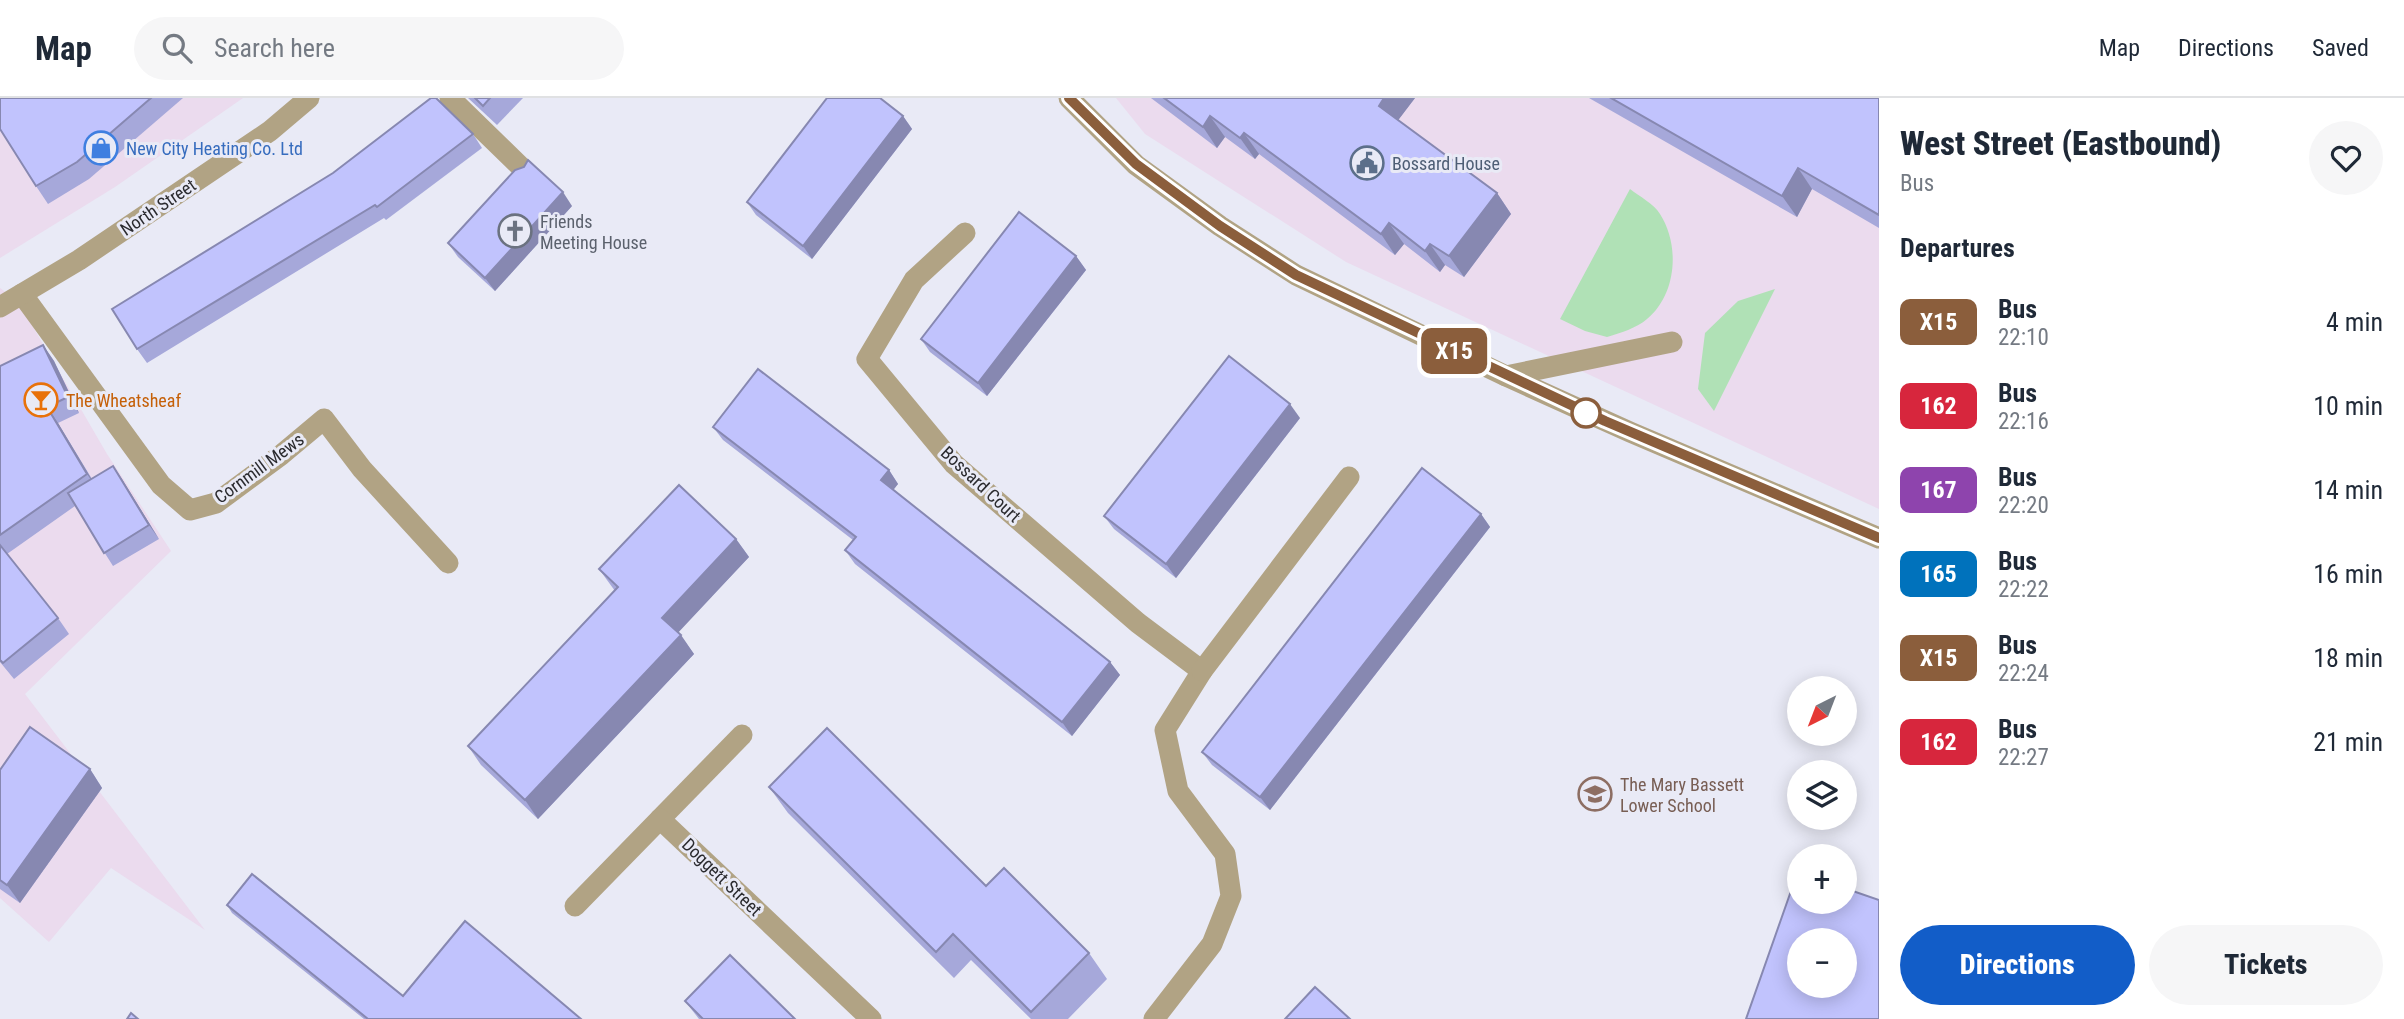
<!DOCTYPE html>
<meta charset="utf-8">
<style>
body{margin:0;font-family:"Roboto Condensed",sans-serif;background:#f6f6f7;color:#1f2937;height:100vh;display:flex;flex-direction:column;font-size:26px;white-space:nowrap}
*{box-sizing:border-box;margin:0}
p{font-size:23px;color:#747a83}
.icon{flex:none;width:38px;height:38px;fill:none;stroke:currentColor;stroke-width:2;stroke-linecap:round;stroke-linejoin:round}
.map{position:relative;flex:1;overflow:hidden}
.drawer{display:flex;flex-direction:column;background:#fff;width:525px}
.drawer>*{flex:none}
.badge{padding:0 14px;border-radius:10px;font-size:24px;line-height:46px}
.needle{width:46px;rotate:222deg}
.fabs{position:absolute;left:1787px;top:578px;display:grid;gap:14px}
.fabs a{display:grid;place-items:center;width:70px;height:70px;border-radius:50%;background:#fff;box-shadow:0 4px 18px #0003;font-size:35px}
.map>.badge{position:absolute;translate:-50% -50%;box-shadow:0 0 0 4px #fff}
h2{padding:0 21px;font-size:26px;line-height:63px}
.round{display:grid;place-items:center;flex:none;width:74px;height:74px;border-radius:37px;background:#f6f6f7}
.summary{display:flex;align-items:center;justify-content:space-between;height:119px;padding:0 21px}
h1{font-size:33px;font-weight:800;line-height:52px}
.button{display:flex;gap:14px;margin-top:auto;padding:14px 21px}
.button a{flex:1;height:80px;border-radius:42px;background:#125dc8;color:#fff;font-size:28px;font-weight:800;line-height:80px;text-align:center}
.button a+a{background:#f6f6f7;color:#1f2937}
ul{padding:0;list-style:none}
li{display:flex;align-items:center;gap:21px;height:84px;padding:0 21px}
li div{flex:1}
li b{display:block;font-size:26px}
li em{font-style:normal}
li .badge{min-width:77px;font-weight:700;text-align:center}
header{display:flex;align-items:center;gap:42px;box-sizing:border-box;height:98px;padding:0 35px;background:#fff;border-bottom:2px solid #e0e1e3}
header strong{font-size:33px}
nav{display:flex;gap:38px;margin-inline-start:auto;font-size:24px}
.search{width:490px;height:63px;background:#f6f6f7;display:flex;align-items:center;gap:18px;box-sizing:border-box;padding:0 24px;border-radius:38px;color:#747a83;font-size:26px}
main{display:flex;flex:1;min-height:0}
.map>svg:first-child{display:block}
.commercial{fill:#ebdbee}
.green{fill:#b0e1b6}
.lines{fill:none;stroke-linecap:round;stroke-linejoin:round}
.minor{stroke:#b1a384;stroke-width:21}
.wall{fill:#a6a8da}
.shaded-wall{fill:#8788b1}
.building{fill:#c1c3fd;stroke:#8788b1;stroke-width:2;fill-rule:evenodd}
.line-casing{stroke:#fff;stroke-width:16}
.line{stroke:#8b5e3c;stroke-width:10}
.stop-dot{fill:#fff;stroke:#8b5e3c;stroke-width:3.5}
.labels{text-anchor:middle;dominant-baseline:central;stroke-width:6;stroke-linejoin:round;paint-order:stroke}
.shop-label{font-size:18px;fill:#366cbe;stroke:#e9eaf6;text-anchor:start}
.service-label{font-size:18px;fill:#4e5e75;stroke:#e9eaf6;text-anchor:start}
.street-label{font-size:18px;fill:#2b2b2f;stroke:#e9eaf6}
.worship-label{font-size:18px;fill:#5b616d;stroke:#e9eaf6;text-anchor:start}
.food-label{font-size:18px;fill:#c56008;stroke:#e9eaf6;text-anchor:start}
.education-label{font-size:18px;fill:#785e54;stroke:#e9eaf6;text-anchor:start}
</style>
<header>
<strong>Map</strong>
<div class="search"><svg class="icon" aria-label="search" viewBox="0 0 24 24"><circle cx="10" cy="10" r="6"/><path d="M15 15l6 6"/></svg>Search here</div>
<nav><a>Map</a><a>Directions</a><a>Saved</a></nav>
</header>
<main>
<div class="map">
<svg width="1879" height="921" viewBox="0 0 1879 921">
<rect width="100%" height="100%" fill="#e9eaf6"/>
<g class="commercial">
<path d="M0,0H243L115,89L0,160Z"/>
<path d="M1116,0H1879V411L1346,164L1145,36Z"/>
<path d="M0,190L18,203L107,356L171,453L25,596L205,832L111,770L49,844L0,800Z"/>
</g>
<g class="green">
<path d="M1630,91C1639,98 1654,106 1660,116C1680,147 1677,196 1647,221C1637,230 1620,235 1607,239L1585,233L1560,221Z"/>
<path d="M1775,191L1714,313L1698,291L1705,235L1738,203Z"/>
</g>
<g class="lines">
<g class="minor">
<path d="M450,0L525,73"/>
<path d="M1069,0L1136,67L1220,128L1296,177L1506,278L1630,334L1879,440"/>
<path d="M965,135L914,182L867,261L954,366L1138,525L1202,573L1165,632L1178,693L1225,756L1231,798L1212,846L1154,921"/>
<path d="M22,196L161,387L190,412L216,405L281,357L324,321L362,371L448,465"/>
<path d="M0,209L79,162L270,33L309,0"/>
<path d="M1506,278L1672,244"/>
<path d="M1202,573L1349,379"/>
<path d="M660,721L742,637"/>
<path d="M575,808L660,721L871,921"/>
</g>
</g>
<g class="wall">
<path d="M1,0H183L89,81L48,106L36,88Z"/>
<path d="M468,0H523L497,27Z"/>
<path d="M1151,0H1415L1398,22L1497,95L1511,116L1464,179L1445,167L1440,174L1404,146L1395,157L1259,56L1255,61L1225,39L1217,50Z"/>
<path d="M1589,0H1879V130L1812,91L1797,119Z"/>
<path d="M903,18L912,31L812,161L756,117L747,104Z"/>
<path d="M473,36L482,50L386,122L384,120L147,265L137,251Z"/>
<path d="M572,108L495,193L458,159L448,145Z"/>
<path d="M1076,158L1086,172L987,298L930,254L921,241Z"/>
<path d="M43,247L54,263L79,315L58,325L92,381L113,368L159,441L113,468L75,408L7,456L58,520L69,536L14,581L0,564V268Z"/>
<path d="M1300,320L1176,480L1114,431L1104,418Z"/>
<path d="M713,329L889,372L898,386L893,392L1110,564L1120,577L1072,638L855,466L845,452L853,442L723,342Z"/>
<path d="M1481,416L1490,429L1270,712L1212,667L1202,654Z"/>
<path d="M736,441L749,459L678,534L694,556L538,721L481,667L468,648L615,493L599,471Z"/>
<path d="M90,671L102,690L20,805L0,791V672Z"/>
<path d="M769,689L986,788L1089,855L1107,881L1068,921H1031L971,862L954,880L788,715Z"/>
<path d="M227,807L403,898L581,921H364L232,815Z"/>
<path d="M685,903L795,921H699Z"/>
</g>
<g class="shaded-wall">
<path d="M1384,0H1415L1393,29L1379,8Z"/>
<path d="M903,18L912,31L812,161L803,148Z"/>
<path d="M1210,18L1225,39L1217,50L1203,29Z"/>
<path d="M1244,35L1259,56L1255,61L1240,40Z"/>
<path d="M1798,70L1812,91L1797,119L1782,98Z"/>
<path d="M563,94L572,108L495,193L485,180Z"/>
<path d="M1497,95L1511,116L1464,179L1449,158Z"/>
<path d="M1389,125L1404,146L1395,157L1381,136Z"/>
<path d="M1430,146L1445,167L1440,174L1425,153Z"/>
<path d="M1076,158L1086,172L987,298L978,285Z"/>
<path d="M43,247L54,263L79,315L68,299Z"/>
<path d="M1290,306L1300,320L1176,480L1166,466Z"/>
<path d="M47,309L58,325L98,392L87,376Z"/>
<path d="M113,368L122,381L159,441L149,427Z"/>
<path d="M889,372L898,386L890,396L881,382Z"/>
<path d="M1481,416L1490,429L1270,712L1260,699Z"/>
<path d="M736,441L749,459L675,538L662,520Z"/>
<path d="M681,537L694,556L538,721L525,702Z"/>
<path d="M1110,564L1120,577L1072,638L1062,624Z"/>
<path d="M90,671L102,690L20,805L7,787Z"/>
</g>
<g class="building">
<path d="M0,0H151L77,64L36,88L0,31Z"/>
<path d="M431,0H436L473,36L377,109L375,107L137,251L112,211L333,75Z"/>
<path d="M475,0H490L483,8Z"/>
<path d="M827,0H880L903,18L803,148L747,104Z"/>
<path d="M1164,0H1384L1379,8L1497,95L1449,158L1430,146L1425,153L1389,125L1381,136L1244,35L1240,40L1210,18L1203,29Z"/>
<path d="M1611,0H1879V117L1798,70L1782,98Z"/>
<path d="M528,62L563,94L485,180L448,145L515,72L524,69Z"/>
<path d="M1019,114L1076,158L978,285L921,241Z"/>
<path d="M43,247L68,299L47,309L87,376L0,437V268Z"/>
<path d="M1229,258L1290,306L1166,466L1104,418Z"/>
<path d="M758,271L889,372L881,382L1110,564L1062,624L845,452L856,439L713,329Z"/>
<path d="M113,368L149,427L104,455L68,395Z"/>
<path d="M1422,370L1481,416L1260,699L1202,654Z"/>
<path d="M679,387L736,441L662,520L681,537L525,702L468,648L618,489L599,471Z"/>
<path d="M0,447L58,520L3,565L0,562Z"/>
<path d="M30,629L90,671L7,787L0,782V672Z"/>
<path d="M827,630L986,788L1004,770L1089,855L1031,914L953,836L936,854L769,689Z"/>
<path d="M1798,773L1799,774V803H1844V790L1879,802V921H1746ZM1799,842H1844V887H1799Z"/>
<path d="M252,776L403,898L465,823L581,921H368L227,807Z"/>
<path d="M730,857L795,921H703L685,903Z"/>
<path d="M1315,889L1350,921H1285Z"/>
<path d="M131,915L138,921H127Z"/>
</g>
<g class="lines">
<defs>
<path id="line" d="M1069,0L1136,66L1220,128L1296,177L1605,323L1879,440"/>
</defs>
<use href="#line" class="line-casing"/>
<use href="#line" class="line"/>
</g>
<defs>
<symbol id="shop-ring" viewBox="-11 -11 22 22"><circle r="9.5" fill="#e9eaf6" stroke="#3f7fe0" stroke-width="1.5"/><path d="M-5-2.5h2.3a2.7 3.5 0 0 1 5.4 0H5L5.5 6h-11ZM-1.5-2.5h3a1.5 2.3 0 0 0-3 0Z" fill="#3f7fe0"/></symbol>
<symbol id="civic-ring" viewBox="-11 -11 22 22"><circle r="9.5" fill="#e9eaf6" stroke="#5c6f8a" stroke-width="1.5"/><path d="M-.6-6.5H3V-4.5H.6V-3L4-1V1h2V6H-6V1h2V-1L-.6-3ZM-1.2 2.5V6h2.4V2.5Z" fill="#5c6f8a"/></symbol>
<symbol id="church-ring" viewBox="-11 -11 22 22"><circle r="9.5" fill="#e9eaf6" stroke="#6b7280" stroke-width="1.5"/><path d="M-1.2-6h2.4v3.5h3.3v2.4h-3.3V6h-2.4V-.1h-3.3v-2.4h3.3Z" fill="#6b7280"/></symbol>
<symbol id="bar-ring" viewBox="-11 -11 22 22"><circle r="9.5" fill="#e9eaf6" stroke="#e8710a" stroke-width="1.5"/><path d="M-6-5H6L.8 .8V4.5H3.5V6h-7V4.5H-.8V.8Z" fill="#e8710a"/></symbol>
<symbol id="school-ring" viewBox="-11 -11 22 22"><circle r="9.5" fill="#e9eaf6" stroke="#8d6e63" stroke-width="1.5"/><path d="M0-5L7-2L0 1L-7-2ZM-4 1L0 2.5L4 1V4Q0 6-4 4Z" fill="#8d6e63"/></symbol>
</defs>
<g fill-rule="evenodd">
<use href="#shop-ring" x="82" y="31" width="38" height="38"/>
<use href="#civic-ring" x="1348" y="46" width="38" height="38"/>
<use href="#church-ring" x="496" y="114" width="38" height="38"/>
<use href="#bar-ring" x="22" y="283" width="38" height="38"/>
<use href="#school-ring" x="1576" y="677" width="38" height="38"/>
</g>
<circle class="stop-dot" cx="1586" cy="315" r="14"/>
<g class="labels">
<g class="shop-label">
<text x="126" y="50">New City Heating Co. Ltd</text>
</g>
<g class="service-label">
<text x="1392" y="65">Bossard House</text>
</g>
<g class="street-label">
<text transform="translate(158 109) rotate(-34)">North Street</text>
<text transform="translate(259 370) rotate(-36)">Cornmill Mews</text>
<text transform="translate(981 386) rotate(43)">Bossard Court</text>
<text transform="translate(722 779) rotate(44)">Doggett Street</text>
</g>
<g class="worship-label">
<text x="540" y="123">Friends<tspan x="540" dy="21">Meeting House</tspan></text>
</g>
<g class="food-label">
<text x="66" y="302">The Wheatsheaf</text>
</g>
<g class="education-label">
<text x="1620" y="686">The Mary Bassett<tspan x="1620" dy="21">Lower School</tspan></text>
</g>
</g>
</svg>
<div class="fabs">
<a><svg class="needle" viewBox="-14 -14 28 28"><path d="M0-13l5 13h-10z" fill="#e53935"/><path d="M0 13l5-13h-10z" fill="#747a83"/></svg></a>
<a><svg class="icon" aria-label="layers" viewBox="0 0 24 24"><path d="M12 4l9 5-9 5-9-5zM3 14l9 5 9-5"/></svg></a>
<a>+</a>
<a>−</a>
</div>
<b class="badge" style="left:1454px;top:253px;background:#8b5e3c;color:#fff">X15</b>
</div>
<section class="drawer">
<div class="summary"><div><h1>West Street (Eastbound)</h1><p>Bus</p></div><a class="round"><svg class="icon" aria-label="heart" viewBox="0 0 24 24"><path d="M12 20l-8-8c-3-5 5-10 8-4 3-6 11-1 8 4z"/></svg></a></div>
<h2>Departures</h2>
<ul>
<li><span class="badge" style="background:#8b5e3c;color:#fff">X15</span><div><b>Bus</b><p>22:10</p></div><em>4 min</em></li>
<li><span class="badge" style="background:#d7263d;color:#fff">162</span><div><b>Bus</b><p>22:16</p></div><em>10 min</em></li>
<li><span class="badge" style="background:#8e44ad;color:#fff">167</span><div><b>Bus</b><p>22:20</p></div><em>14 min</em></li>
<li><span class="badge" style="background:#0072bc;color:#fff">165</span><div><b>Bus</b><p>22:22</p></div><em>16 min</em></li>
<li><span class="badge" style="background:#8b5e3c;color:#fff">X15</span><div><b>Bus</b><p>22:24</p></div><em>18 min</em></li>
<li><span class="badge" style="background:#d7263d;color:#fff">162</span><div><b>Bus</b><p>22:27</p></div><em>21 min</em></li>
</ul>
<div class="button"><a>Directions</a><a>Tickets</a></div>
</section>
</main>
